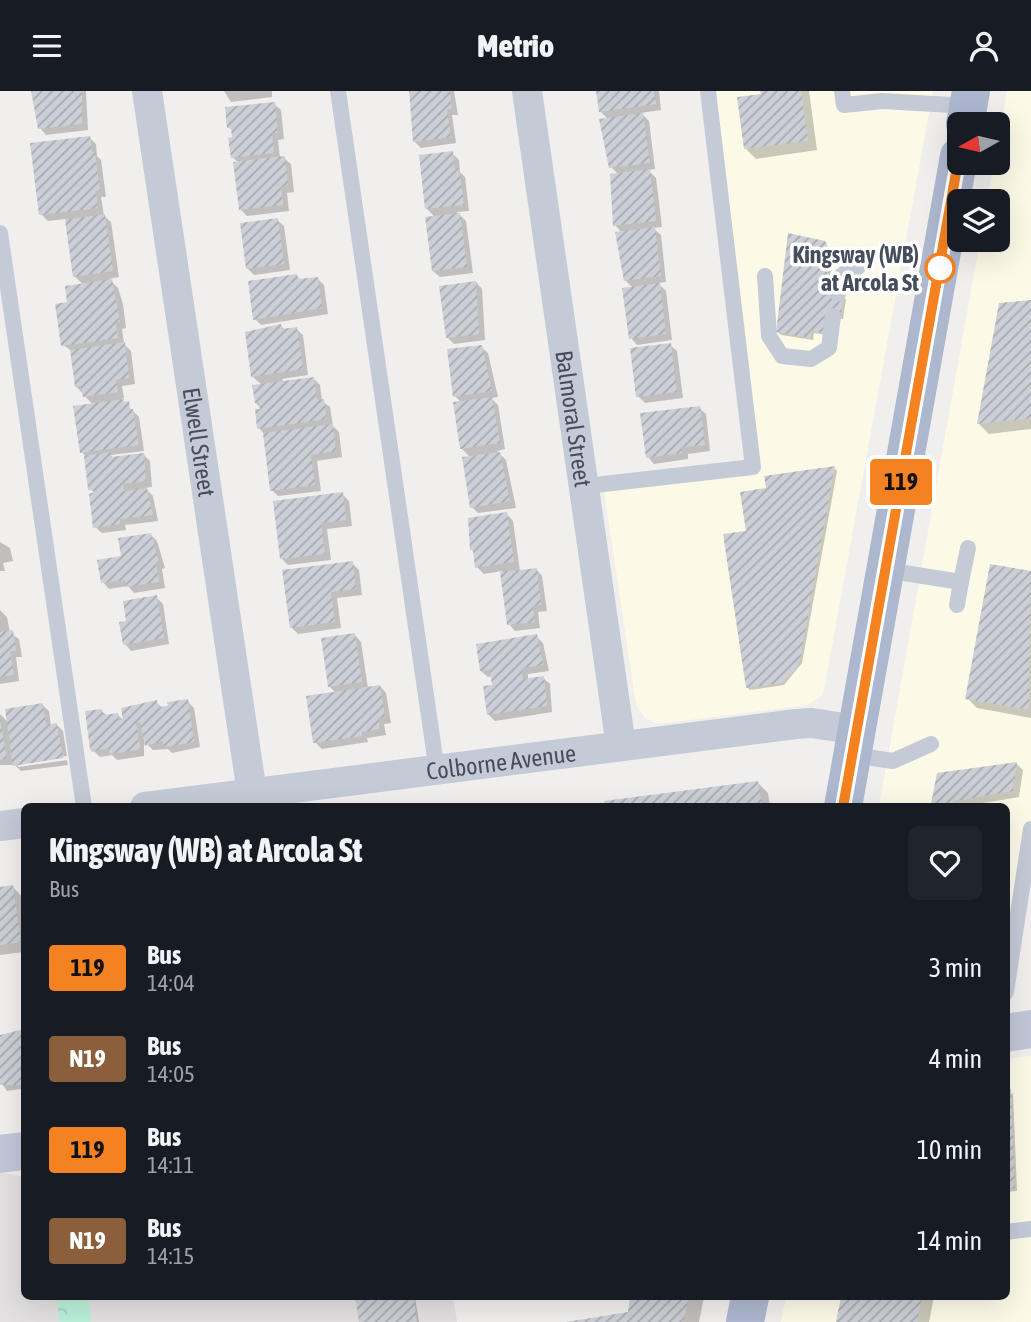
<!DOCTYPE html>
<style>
body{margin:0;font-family:"Asap Condensed",sans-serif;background:#20242c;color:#f1f3f6;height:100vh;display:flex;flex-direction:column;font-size:26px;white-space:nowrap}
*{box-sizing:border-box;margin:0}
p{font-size:23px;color:#9ea1a6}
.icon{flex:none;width:38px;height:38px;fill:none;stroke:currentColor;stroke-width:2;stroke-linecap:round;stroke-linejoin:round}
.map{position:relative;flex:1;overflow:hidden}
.side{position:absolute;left:21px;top:712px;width:989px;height:497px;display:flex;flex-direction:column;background:#171b24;border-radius:10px;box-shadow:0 7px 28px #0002}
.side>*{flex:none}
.badge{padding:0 14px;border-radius:5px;font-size:24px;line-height:46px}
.needle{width:46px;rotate:262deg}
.controls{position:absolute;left:947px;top:21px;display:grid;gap:14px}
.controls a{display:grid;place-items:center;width:63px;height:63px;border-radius:10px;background:#171b24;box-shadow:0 7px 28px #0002;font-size:35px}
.map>.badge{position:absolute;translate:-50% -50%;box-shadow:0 0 0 4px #fff}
.round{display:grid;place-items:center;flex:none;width:74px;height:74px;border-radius:10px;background:#20242c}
.summary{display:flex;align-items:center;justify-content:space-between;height:119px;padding:0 28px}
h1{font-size:33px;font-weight:800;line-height:52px}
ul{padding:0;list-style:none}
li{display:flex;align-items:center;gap:21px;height:91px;padding:0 28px}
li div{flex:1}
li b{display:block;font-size:26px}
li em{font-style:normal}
li .badge{min-width:77px;font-weight:700;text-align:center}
header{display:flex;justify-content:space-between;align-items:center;height:91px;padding:0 28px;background:#171b24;font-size:32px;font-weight:800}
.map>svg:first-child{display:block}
.commercial{fill:#fcfae7}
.education{fill:#e2e0e0}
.park{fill:url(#park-crowns)}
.shadow{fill:#0003}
.building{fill:url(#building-hatch)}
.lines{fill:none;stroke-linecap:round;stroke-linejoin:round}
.lane{stroke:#c4cad6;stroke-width:16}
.street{stroke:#c4cad6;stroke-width:30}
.secondary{stroke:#c0c7d8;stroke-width:38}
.primary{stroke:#adb7ce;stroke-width:38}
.line-casing{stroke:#fff;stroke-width:16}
.line{stroke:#f58220;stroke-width:10}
.stop-dot{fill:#fff;stroke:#f58220;stroke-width:3.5}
.labels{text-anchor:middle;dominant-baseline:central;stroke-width:7;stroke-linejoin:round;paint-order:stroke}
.stop-label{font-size:24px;font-weight:bold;fill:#464d5d;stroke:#fff;text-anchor:end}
.street-label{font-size:24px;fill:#464d5d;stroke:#fff}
</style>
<header><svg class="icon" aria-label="menu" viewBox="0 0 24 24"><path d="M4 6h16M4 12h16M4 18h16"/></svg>Metrio<svg class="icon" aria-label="person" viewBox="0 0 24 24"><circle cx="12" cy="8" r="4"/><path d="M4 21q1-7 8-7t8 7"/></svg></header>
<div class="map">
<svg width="1031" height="1231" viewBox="0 0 1031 1231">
<defs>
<pattern id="park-crowns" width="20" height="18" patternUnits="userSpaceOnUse" patternTransform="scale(1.75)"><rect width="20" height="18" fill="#bbf0da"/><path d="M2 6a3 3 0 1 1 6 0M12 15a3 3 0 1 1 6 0" fill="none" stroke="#a2cfbe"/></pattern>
<pattern id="building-hatch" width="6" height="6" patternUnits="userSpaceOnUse" patternTransform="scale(1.75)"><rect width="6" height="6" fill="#cdcfd6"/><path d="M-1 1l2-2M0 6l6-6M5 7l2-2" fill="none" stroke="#a8aab1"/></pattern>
</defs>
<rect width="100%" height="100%" fill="#f1efee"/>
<g class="commercial">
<path d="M708,0H933L823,604L807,614L658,633L645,627L636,614L603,392L753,376Z"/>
<path d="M1007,0H1031V738L1006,901V716H879L980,149H998V110H987L994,72H998V52Z"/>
<path d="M1031,965V1231H781L786,1206H1006V968Z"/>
</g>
<path class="education" d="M0,1081L24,1086V1206H453L457,1231H0Z"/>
<path class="park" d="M89,1206L91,1231H60L57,1209Z"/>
<g class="shadow">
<path d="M33,0H86L88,39L46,44L40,37Z"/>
<path d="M224,0H272V6L231,11Z"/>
<path d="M410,0H454L458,24H452L456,52L421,57L415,51Z"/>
<path d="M597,0H659L661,19L641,22L649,30L655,78L648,79L656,87L662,136L653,137L661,144L666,191L658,192L666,200L672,249L637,254L631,247L633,197L625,189L622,142L615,134L619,84L611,76L608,28L600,20Z"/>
<path d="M762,0H809L817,59L756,68L746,58Z"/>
<path d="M274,13L281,19L284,48L278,49L280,67H284L291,73L294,101L287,102L289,120L247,125L241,119L239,72L232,66L233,41L229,36Z"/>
<path d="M89,46L96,53L97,65L101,69L106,106H101L104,125L111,131L119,186L109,188L118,197L123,213L126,237L122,238L124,253L131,260L135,293L122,295L124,307L121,308L139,326L144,360L111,364L114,368L144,364L150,370L152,396L145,397L153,405L158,430L125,434L126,439L102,442L95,436V402L90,398L86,366L82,361L93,314L76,295L72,260L63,254L69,212L84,194L74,185L66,128L48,130L41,123Z"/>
<path d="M452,62L459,69L460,81L465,86L469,120L457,121L466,130L473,182L440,186L433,180L436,127L427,118Z"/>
<path d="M277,129L284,135L290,179L254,184L248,178Z"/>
<path d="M828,155L833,174L824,202L846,208L843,228L830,226L826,244L814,242L813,249L781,244L778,241Z"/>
<path d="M297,185L301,190L317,187L324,194L328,223L261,234L255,228Z"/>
<path d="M476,191L482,198L485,249L454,253L447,246Z"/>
<path d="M1031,210V338L989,343L979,333L1001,214Z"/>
<path d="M281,235L285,239L296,238L303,244L308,284L282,288L283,291L313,287L320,294L322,310L330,316L333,335L339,341L342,366L317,370L321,400L278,405L272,399L264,343L259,337L262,319L256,312L262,294L253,286Z"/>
<path d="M670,254L677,260L683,307L645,312L638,305Z"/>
<path d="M481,256L488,262L498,306L491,307L498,314L505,358L497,360L506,369L516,417L478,422L472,416L471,367L461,357L462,312L455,305Z"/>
<path d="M699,317L706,323L710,360L688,363V368L654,373L648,366Z"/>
<path d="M834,377L837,380L802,572L784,594L750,599L747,596L748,442L768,398Z"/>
<path d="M342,403L349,410L352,435L327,438L331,469L288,474L282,468Z"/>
<path d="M507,423L513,430L520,480L536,478L542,485L547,520L538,521L540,537L515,540L509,533L502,480L484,483L477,476L475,462L471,458Z"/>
<path d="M150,443L157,450L165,477L162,478L165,497L134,502L128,495L109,498L103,491L123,467Z"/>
<path d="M0,451L10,457L13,470L3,472L5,480H0Z"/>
<path d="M352,472L359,479L362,504L337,507L341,537L298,543L292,537Z"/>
<path d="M991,475L1031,482V627L977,617L967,607Z"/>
<path d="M156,506L163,513L169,553L131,560L125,553L128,531Z"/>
<path d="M0,519L7,526L10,542L19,548L22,566H16L19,590L0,593Z"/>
<path d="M355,544L361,551L368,597L380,595L386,602L391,632L384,633L386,644L367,647L368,651L322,658L315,651L336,602L329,595Z"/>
<path d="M536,545L543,552L549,580L528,583V589L543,587L550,593L552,621L495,630L488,623L494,595L493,585L488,586L481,580Z"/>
<path d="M187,610L194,617L200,656L172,662L168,658L153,659L144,650V665L117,669L112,664L100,666L94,660L102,620L107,625L117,623L125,631L156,611L162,617Z"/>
<path d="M42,614L49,620L51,635L57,634L63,640L67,665L18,672V676L67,669L68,674L21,680L15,674H0V623L8,631Z"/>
<path d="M1017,673L1023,679L1019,706L960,716H926L935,715L938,684Z"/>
<path d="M758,692L768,702L770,716H606Z"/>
<path d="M13,796L24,808V861L0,864V797Z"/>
<path d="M24,940V1001L20,998L7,1000L0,990V945Z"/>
<path d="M1006,1000L1013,1003L1017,1100L1006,1101Z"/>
<path d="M357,1206H415L419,1231H361Z"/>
<path d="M632,1206H704L699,1231H567L629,1222Z"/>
<path d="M842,1206H934L929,1231H838Z"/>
</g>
<g class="building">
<path d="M31,0H82V33L38,38Z"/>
<path d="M409,0H450L452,18H447L451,46L413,51Z"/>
<path d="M596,0H654L656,13L599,21Z"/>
<path d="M760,0H801L808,50L744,58L737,6L761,3Z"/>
<path d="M275,11L278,42H272L274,62L231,67L228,47L232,46L231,37H227L225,16Z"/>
<path d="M643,22L650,72L609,77L599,28Z"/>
<path d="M90,45L92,61H95L100,100H96L98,117L39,124L30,52Z"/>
<path d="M453,60L455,78L459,77L464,114L425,118L419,64Z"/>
<path d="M285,65L288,94L281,96L283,114L239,119L233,71Z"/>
<path d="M650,78L656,130L613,135L610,83Z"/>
<path d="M460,122L467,176L432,180L425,126Z"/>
<path d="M105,123L113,180L73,186L65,129Z"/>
<path d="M278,127L284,173L246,178L240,132Z"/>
<path d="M655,136L661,185L624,190L615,141Z"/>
<path d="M788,142L825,150L830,159L828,169L831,170L821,200L844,204L840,227L824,242L812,240L810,247L776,241Z"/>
<path d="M297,183L298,188L318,186L322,217L253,229L248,190Z"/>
<path d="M112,188L120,231H116L118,247L61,255L55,213L67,211L65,195Z"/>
<path d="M476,190L479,243L446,247L439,195Z"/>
<path d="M660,192L666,243L629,248L622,197Z"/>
<path d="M1031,209V327L977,333L999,212Z"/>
<path d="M281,233L282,238L297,236L303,278L251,286L245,241Z"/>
<path d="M125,251L129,287L116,289L118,301L83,306L81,295L75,296L70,259Z"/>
<path d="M671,252L677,301L636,306L630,257Z"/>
<path d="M482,254L492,300L453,306L447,258Z"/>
<path d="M314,286L317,309L324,308L327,328L257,338L255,318H260L259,312H255L252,294Z"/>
<path d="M492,306L500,352L460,358L453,311Z"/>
<path d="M124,308V311L129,310L130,318H133L139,354L80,362L73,315Z"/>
<path d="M700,315L705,354L682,356V362L646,367L640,322Z"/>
<path d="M333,333L336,360L311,364L315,394L270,400L263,342Z"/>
<path d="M111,361V366L144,362L146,390L123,393L124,400L147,397L153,424L120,428V433L93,437L89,403L99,399H88L84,365Z"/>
<path d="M500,361L510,410L470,417L462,366Z"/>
<path d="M835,375L800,569L796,578L781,592L746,597L723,443L746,440L740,401L766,397L764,385Z"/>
<path d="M343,401L346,429L321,432L325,463L280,468L273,410Z"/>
<path d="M507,421L514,471L475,477L473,459H470L468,427Z"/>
<path d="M151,442L159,471L156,472L159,491L126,496L125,489L101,492L97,469L121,465L118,447Z"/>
<path d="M353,470L356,498L331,501L335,531L290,537L282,479Z"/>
<path d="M990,473L1031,480L1029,619L965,608Z"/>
<path d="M537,477L541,514L533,515L535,531L507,534L500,481Z"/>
<path d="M157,504L164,547L123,554L119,531L126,530L123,510Z"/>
<path d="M13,539L16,560H10L14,584L0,586V541Z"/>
<path d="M355,542L362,591L328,596L321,547Z"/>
<path d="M537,543L543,574L522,577L523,588L544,585L547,615L487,624L483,595L492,594L490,579L480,580L476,553Z"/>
<path d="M380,594L385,626L378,627L380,638L362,641V645L313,652L306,605Z"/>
<path d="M188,608L194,650L191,652L164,656L163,650L145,655L140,631L136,632L140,657L137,659L109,663L108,657L92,661L90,658L85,620L102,618L103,624L118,622L119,629H123L121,617L157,609L158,616L168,615L167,611Z"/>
<path d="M43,612L46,634L57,632L63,667L13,675L5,618Z"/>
<path d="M0,628L7,668L0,669Z"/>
<path d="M1017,671L1013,700L954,710L953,716H925L931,713L937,682Z"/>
<path d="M758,690L762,716H605L604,710Z"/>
<path d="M13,794L21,851L0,854V796Z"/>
<path d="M24,938V994H0V944Z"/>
<path d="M1006,998H1011L1015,1097L1006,1098Z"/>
<path d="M355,1206H414L417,1231H359Z"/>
<path d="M630,1206H689L683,1231H566L628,1221Z"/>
<path d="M841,1206H922L917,1231H836Z"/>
</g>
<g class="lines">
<g class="lane">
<path d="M338,0L437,680"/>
<path d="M842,0L844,14L882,10L969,15"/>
<path d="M0,142L84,716"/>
<path d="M765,185L769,245L782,265L811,268L829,257L833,225"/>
<path d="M838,203L842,184L858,176"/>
<path d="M586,395L753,376L708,0"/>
<path d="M885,479L961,491L968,457"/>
<path d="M957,514L961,491"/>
<path d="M853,664L893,670L931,653"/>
<path d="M1006,901L1031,738"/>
<path d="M1006,1141L1031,1138"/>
</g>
<g class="street">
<path id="s1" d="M147,0L252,702"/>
<path id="s2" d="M527,0L621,655"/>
<path id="s3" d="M145,716L796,633L812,632L857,639"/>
<path d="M0,735L24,732"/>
</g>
<g class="secondary">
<path d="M1006,942L1031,938"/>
<path d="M0,1063L24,1060"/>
</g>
<g class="primary">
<path d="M965,33L971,0"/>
<path d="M843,716L959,65"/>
<path d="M745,1231L750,1206"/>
</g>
</g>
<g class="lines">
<defs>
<path id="line" d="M843,716L959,65"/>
</defs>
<use href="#line" class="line-casing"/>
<use href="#line" class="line"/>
</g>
<circle class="stop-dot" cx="940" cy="177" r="14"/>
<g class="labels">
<g class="stop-label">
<text x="919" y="163">Kingsway (WB)<tspan x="919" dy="28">at Arcola St</tspan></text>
</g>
<g class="street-label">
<text stroke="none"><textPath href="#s2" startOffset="331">Balmoral Street</textPath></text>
<text stroke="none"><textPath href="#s1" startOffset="355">Elwell Street</textPath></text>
<text stroke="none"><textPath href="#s3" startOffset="359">Colborne Avenue</textPath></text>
</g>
</g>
</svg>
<div class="controls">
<a><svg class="needle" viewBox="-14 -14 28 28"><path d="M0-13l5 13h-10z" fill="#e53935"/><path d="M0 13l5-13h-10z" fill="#9ea1a6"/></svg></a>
<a><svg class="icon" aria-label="layers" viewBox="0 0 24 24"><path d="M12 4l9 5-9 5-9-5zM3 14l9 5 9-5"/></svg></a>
</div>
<b class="badge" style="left:901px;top:391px;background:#f58220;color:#111">119</b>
<section class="side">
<div class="summary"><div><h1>Kingsway (WB) at Arcola St</h1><p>Bus</p></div><a class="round"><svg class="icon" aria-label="heart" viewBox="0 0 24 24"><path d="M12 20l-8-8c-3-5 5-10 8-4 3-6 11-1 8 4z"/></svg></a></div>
<ul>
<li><span class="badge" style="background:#f58220;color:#111">119</span><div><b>Bus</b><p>14:04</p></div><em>3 min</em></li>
<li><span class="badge" style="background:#8b5e3c;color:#fff">N19</span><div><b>Bus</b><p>14:05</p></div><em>4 min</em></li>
<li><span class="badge" style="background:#f58220;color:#111">119</span><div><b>Bus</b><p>14:11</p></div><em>10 min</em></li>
<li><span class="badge" style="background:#8b5e3c;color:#fff">N19</span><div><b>Bus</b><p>14:15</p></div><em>14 min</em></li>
</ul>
</section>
</div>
